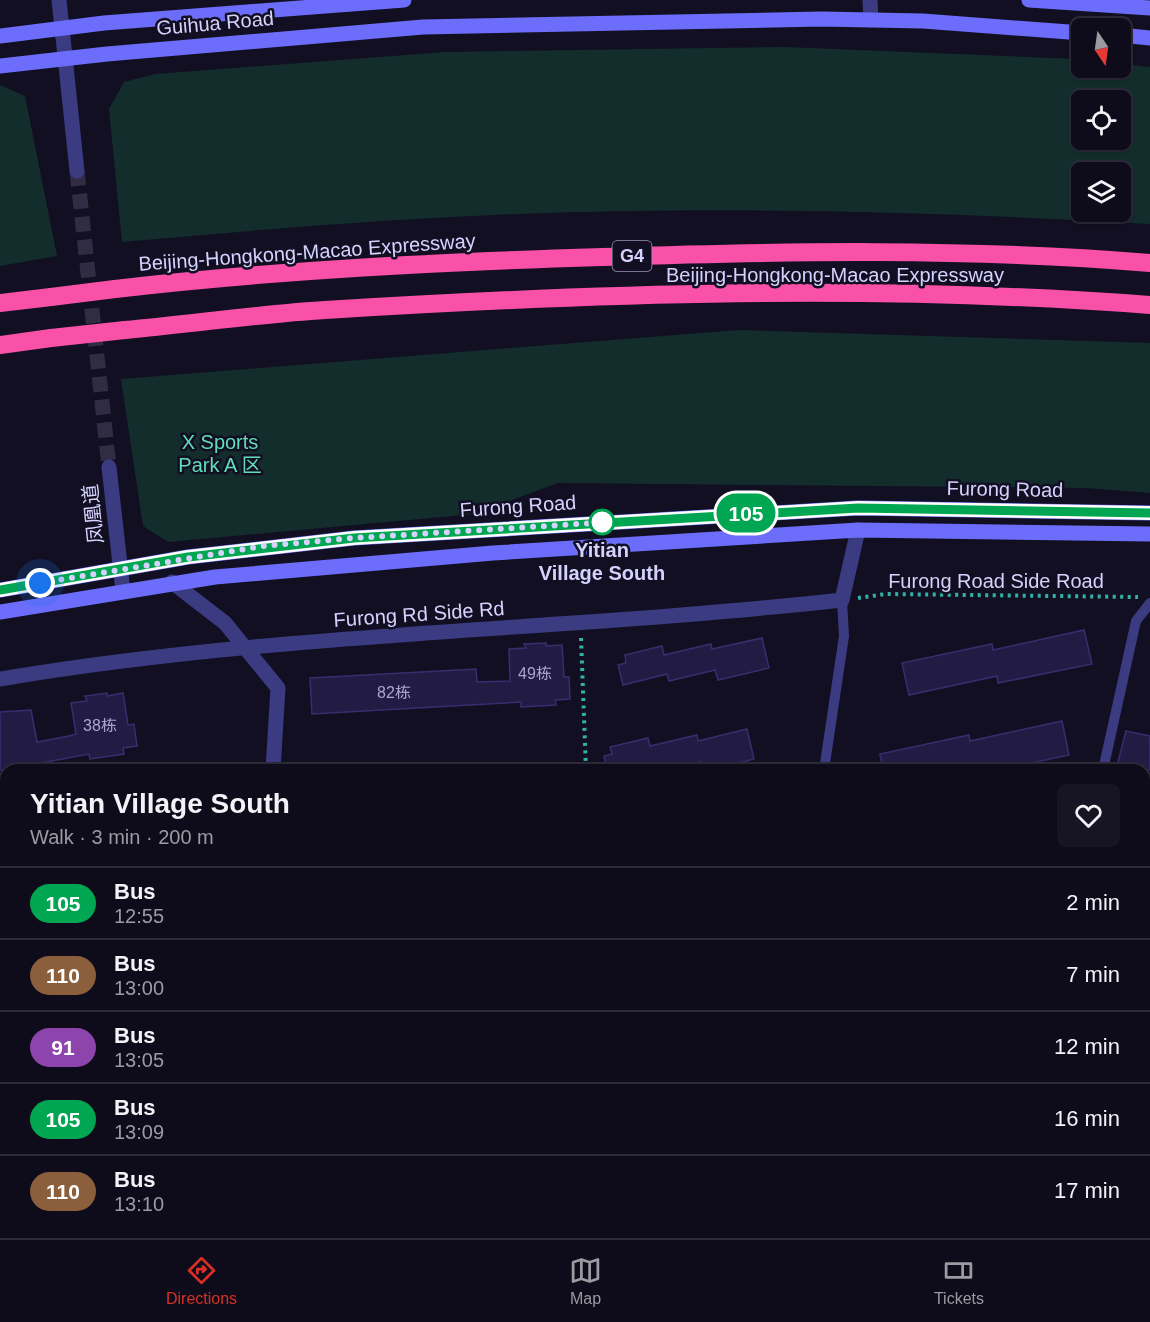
<!DOCTYPE html>
<meta charset="utf-8">
<style>
body{margin:0;font-family:Arial,"Noto Sans SC",sans-serif;background:#171423;color:#f1f3f6;height:100vh;display:flex;flex-direction:column;font-size:22px;white-space:nowrap}
*{box-sizing:border-box;margin:0}
p{font-size:20px;color:#9b9ba2}
.icon{flex:none;width:33px;height:33px;fill:none;stroke:currentColor;stroke-width:2;stroke-linecap:round;stroke-linejoin:round}
.map{position:relative;flex:1;overflow:hidden}
.panel{position:absolute;left:0px;top:764px;width:1150px;height:476px;display:flex;flex-direction:column;background:#0e0b1a;border-radius:18px 18px 0 0;box-shadow:0 2px 4px #0004,0 0 0 2px #2e2b39}
.panel>*{flex:none}
.badge{padding:0 12px;border-radius:20px;font-size:21px;line-height:39px}
.needle{width:39px;rotate:167deg}
.controls{position:absolute;left:1071px;top:18px;display:grid;gap:12px}
.controls a{display:grid;place-items:center;width:60px;height:60px;border-radius:9px;background:#0e0b1a;box-shadow:0 2px 4px #0004,0 0 0 2px #2e2b39;font-size:30px}
.you{position:absolute;width:30px;height:30px;margin:-15px;border:4px solid #fff;border-radius:50%;background:#1a73e8;box-shadow:0 0 0 9px #1a73e833}
.map>.badge{position:absolute;translate:-50% -50%;box-shadow:0 0 0 3px #fff}
.round{display:grid;place-items:center;flex:none;width:63px;height:63px;border-radius:9px;background:#171423}
.summary{display:flex;align-items:center;justify-content:space-between;height:102px;padding:0 30px}
h1{font-size:28px;font-weight:700;line-height:45px}
ul{padding:0;list-style:none}
li{display:flex;align-items:center;gap:18px;height:72px;padding:0 30px;border-top:2px solid #2e2b39}
li div{flex:1}
li b{display:block;font-size:22px}
li em{font-style:normal}
li .badge{min-width:66px;font-weight:700;text-align:center}
.menu{display:flex;justify-content:space-around;align-items:center;height:84px;border-top:2px solid #2e2b39;background:#0e0b1a;font-size:16px;color:#9b9ba2}
.menu a{display:grid;justify-items:center;gap:3px}
.menu .selected{color:#d93025}
.map>svg:first-child{display:block}
.green{fill:#122d2b;fill-rule:evenodd}
.building{fill:#221b44;stroke:#382e6f;stroke-width:1.5}
.lines{fill:none;stroke-linecap:round;stroke-linejoin:round}
.tertiary-tunnel{stroke:#2f2c44;stroke-width:15;stroke-dasharray:15 8;stroke-linecap:butt}
.path{stroke:#32b2a6;stroke-width:4;stroke-dasharray:3 4.5;stroke-linecap:butt}
.service{stroke:#3b3b81;stroke-width:10}
.minor{stroke:#3b3b81;stroke-width:15}
.tertiary{stroke:#3b3b81;stroke-width:15}
.secondary{stroke:#6c6efb;stroke-width:15}
.motorway{stroke:#fa51a8;stroke-width:18}
.motorway-bridge{stroke:#fa51a8;stroke-width:18}
.line-casing{stroke:#fff;stroke-width:14}
.line{stroke:#00a651;stroke-width:9}
.walk{stroke:#d6d2fe;stroke-width:6;stroke-dasharray:0 10.8}
.stop-dot{fill:#fff;stroke:#00a651;stroke-width:3}
.labels{text-anchor:middle;dominant-baseline:central;stroke-width:5;stroke-linejoin:round;paint-order:stroke}
.number-label{font-size:16px;fill:#a9a4d0}
.shield{fill:#120f23;stroke:#9b98bc;stroke-width:1.5}
.shield-label{font-size:18px;font-weight:bold;fill:#d6d2fe}
.street-label{font-size:20px;fill:#d6d2fe;stroke:#120f23}
.park-label{font-size:20px;fill:#60dcb9;stroke:#120f23}
.stop-label{font-size:20px;font-weight:bold;fill:#d6d2fe;stroke:#120f23}
</style>
<div class="map">
<svg width="1150" height="1238" viewBox="0 0 1150 1238">
<rect width="100%" height="100%" fill="#120f23"/>
<g class="green">
<path d="M785,47L1077,59H1081L1082,68H1120L1121,64L1150,67V224C940,212 730,206 519,214C387,219 254,230 122,242L109,109L124,82L155,74L446,52ZM1082,100H1120V140H1082ZM1120,172V212H1082V172Z"/>
<path d="M0,85L25,96L57,256L0,266Z"/>
<path d="M738,330L1150,343V493L1086,488L558,483L474,514L168,542L143,526L121,379Z"/>
<path d="M1150,1030V1092L1145,1082V1034Z"/>
<path d="M1145,1176L1150,1177V1238H1018L1019,1233H1144Z"/>
<path d="M0,1179H6V1233H511V1238H0Z"/>
</g>
<g class="building">
<path d="M1084,630L1092,664L998,683L997,676L909,695L902,663L992,644L993,650Z"/>
<path d="M762,638L769,668L718,680L715,670L669,681L667,674L623,685L618,665L626,663L625,655L662,646L664,655L711,644L712,649Z"/>
<path d="M546,643V646L562,645L564,677H569L570,699L555,700L556,705L521,707V702L312,714L310,678L476,669L477,682L510,681L509,649L526,648L524,644Z"/>
<path d="M107,693V696L123,693L128,725L134,724L137,746L123,748L124,754L90,759L89,754L46,762L31,765L32,770H0V712L31,710L37,742L69,736L76,734L71,703L87,701L85,696Z"/>
<path d="M1062,721L1069,755L999,770H883L880,754L969,735L970,741Z"/>
<path d="M747,729L754,759L712,770H703L701,762L667,770H654L653,766L638,770H607L604,756L612,754L610,747L648,738L650,746L697,735L698,741Z"/>
<path d="M1126,731L1150,736V770H1116Z"/>
</g>
<g class="lines">
<path class="tertiary-tunnel" d="M77,171L109,467"/>
<g class="path">
<path d="M858,598L886,594L1138,597"/>
<path d="M581,638L586,770"/>
<path d="M0,1179L6,1182"/>
<path d="M195,1233L207,1238"/>
<path d="M225,1238L226,1233"/>
<path d="M246,1238L261,1233"/>
</g>
<g class="service">
<path d="M824,770L844,636L842,600"/>
<path d="M1103,770L1136,621L1150,603"/>
<path d="M0,1162L6,1163"/>
<path d="M1003,1238L1004,1233"/>
</g>
<g class="minor">
<path d="M59,0L62,28"/>
<path d="M870,0L871,20"/>
<path d="M172,582L225,623L278,688L273,770"/>
<path d="M0,1044L6,1032"/>
<path d="M518,1238V1233"/>
</g>
<g class="tertiary">
<path d="M62,28L77,171"/>
<path d="M109,467L123,591"/>
<path d="M0,679C278,632 562,631 842,600L858,530"/>
</g>
<g class="secondary">
<path d="M1029,0L1150,8"/>
<path d="M1120,35L1150,38"/>
<path d="M0,36L104,23L404,0"/>
<path d="M0,66L107,54L423,27L821,19L923,21L1082,33"/>
<path d="M0,590L188,557L354,538L858,508L1150,513"/>
<path d="M0,612L215,577L493,553L858,530L1150,534"/>
</g>
<g class="motorway">
<path d="M115,289C278,270 440,262 603,257C786,251 968,248 1150,263"/>
<path d="M0,303L51,297"/>
<path d="M125,330C192,324 259,314 325,310C599,293 876,284 1150,305"/>
<path d="M0,345L51,338"/>
</g>
<g class="motorway-bridge">
<path d="M51,297L115,289"/>
<path d="M51,338L125,330"/>
</g>
</g>
<g class="lines">
<defs>
<path id="line" d="M0,590L188,557L354,538L858,508L1150,513"/>
</defs>
<use href="#line" class="line-casing"/>
<use href="#line" class="line"/>
<path class="walk" d="M40,583L264,546L354,538L610,522H602"/>
</g>
<circle class="stop-dot" cx="602" cy="522" r="12"/>
<g class="labels">
<g class="number-label">
<text x="535" y="673">49栋</text>
<text x="394" y="692">82栋</text>
<text x="100" y="725">38栋</text>
</g>
<rect class="shield" x="612.5" y="241" width="39" height="30" rx="4.5"/>
<g class="shield-label">
<text x="632" y="256">G4</text>
</g>
<g class="street-label">
<text transform="translate(215 23) rotate(-5)">Guihua Road</text>
<text transform="translate(307 252) rotate(-4)">Beijing-Hongkong-Macao Expressway</text>
<text x="835" y="275">Beijing-Hongkong-Macao Expressway</text>
<text transform="translate(1005 489) rotate(1)">Furong Road</text>
<text transform="translate(518 506) rotate(-4)">Furong Road</text>
<text transform="translate(93 514) rotate(-96)">凤凰道</text>
<text x="996" y="581">Furong Road Side Road</text>
<text transform="translate(419 614) rotate(-4)">Furong Rd Side Rd</text>
</g>
<g class="park-label">
<text x="220" y="442">X Sports<tspan x="220" dy="23">Park A 区</tspan></text>
</g>
<g class="stop-label">
<text x="602" y="550">Yitian<tspan x="602" dy="23">Village South</tspan></text>
</g>
</g>
</svg>
<div class="controls">
<a><svg class="needle" viewBox="-14 -14 28 28"><path d="M0-13l5 13h-10z" fill="#e53935"/><path d="M0 13l5-13h-10z" fill="#9b9ba2"/></svg></a>
<a><svg class="icon" aria-label="locate" viewBox="0 0 24 24"><circle cx="12" cy="12" r="6"/><path d="M12 2v4M12 18v4M2 12h4M18 12h4"/></svg></a>
<a><svg class="icon" aria-label="layers" viewBox="0 0 24 24"><path d="M12 4l9 5-9 5-9-5zM3 14l9 5 9-5"/></svg></a>
</div>
<div class="you" style="left:40px;top:583px"></div>
<b class="badge" style="left:746px;top:513px;background:#00a651;color:#fff">105</b>
<section class="panel">
<div class="summary"><div><h1>Yitian Village South</h1><p>Walk · 3 min · 200 m</p></div><a class="round"><svg class="icon" aria-label="heart" viewBox="0 0 24 24"><path d="M12 20l-8-8c-3-5 5-10 8-4 3-6 11-1 8 4z"/></svg></a></div>
<ul>
<li><span class="badge" style="background:#00a651;color:#fff">105</span><div><b>Bus</b><p>12:55</p></div><em>2 min</em></li>
<li><span class="badge" style="background:#8b5e3c;color:#fff">110</span><div><b>Bus</b><p>13:00</p></div><em>7 min</em></li>
<li><span class="badge" style="background:#8e44ad;color:#fff">91</span><div><b>Bus</b><p>13:05</p></div><em>12 min</em></li>
<li><span class="badge" style="background:#00a651;color:#fff">105</span><div><b>Bus</b><p>13:09</p></div><em>16 min</em></li>
<li><span class="badge" style="background:#8b5e3c;color:#fff">110</span><div><b>Bus</b><p>13:10</p></div><em>17 min</em></li>
</ul>
</section>
</div>
<nav class="menu">
<a class="selected"><svg class="icon" aria-label="directions" viewBox="0 0 24 24"><path d="M12 3l9 9-9 9-9-9zM9 14v-3h6M13 9l2 2-2 2"/></svg>Directions</a>
<a><svg class="icon" aria-label="map" viewBox="0 0 24 24"><path d="M3 6l6-2 6 2 6-2v14l-6 2-6-2-6 2zM9 4v14M15 6v14"/></svg>Map</a>
<a><svg class="icon" aria-label="tickets" viewBox="0 0 24 24"><path d="M3 7h18v10H3zM15 7v10"/></svg>Tickets</a>
</nav>
